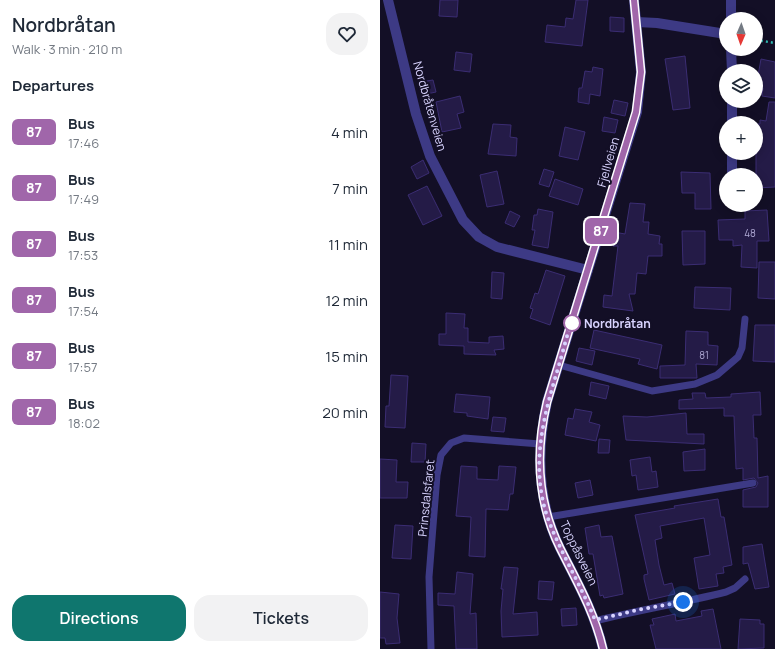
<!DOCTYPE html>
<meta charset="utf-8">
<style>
body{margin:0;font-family:Manrope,sans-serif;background:#f2f2f3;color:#1f2937;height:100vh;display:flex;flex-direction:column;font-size:15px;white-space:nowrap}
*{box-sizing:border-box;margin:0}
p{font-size:13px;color:#747a83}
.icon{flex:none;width:22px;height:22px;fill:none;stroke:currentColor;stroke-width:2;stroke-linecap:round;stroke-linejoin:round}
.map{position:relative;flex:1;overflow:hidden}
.panel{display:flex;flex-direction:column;background:#fff;width:380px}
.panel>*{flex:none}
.badge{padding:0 8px;border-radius:6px;font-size:14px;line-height:26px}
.needle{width:26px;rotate:182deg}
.fabs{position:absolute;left:339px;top:12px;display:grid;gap:8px}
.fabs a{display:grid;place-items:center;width:44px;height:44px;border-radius:50%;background:#fff;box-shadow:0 2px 10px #0003;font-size:20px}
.you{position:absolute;width:20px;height:20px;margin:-10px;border:3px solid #fff;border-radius:50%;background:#1a73e8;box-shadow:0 0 0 6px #1a73e833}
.map>.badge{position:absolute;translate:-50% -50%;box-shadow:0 0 0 2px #fff}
h2{padding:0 12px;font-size:15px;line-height:36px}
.round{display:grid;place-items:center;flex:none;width:42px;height:42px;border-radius:16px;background:#f2f2f3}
.headline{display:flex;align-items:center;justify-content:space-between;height:68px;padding:0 12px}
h1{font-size:19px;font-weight:600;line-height:30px}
.primary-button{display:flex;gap:8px;margin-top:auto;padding:8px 12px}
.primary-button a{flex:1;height:46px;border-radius:16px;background:#0f766e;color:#fff;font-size:16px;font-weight:600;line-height:46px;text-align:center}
.primary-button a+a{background:#f2f2f3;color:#1f2937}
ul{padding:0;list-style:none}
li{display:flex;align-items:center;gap:12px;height:56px;padding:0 12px}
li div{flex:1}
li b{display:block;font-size:15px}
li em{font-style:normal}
li .badge{min-width:44px;font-weight:700;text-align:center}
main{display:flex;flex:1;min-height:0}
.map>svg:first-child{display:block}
.building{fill:#241b47;stroke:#3b2d73}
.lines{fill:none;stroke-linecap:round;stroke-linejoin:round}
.path{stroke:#2fb8b0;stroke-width:2.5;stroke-dasharray:2 3;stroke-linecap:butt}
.service{stroke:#3d3a85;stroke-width:7}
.minor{stroke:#3d3a85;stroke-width:10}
.line-casing{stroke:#fff;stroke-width:9}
.line{stroke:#a066aa;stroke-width:6}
.walk{stroke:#d9d4ff;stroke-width:4;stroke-dasharray:0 7.2}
.stop-dot{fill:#fff;stroke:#a066aa;stroke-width:2}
.labels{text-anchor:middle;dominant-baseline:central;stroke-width:4;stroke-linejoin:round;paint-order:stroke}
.number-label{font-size:10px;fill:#aca6d1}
.street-label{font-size:12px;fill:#d9d4ff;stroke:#130f26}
.stop-label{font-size:12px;font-weight:bold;fill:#d9d4ff;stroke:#130f26;text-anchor:start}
</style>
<main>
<section class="panel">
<div class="headline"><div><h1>Nordbråtan</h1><p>Walk · 3 min · 210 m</p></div><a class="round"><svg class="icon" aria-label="heart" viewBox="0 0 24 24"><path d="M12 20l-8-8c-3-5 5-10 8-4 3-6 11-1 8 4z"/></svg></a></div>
<h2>Departures</h2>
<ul>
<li><span class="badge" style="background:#a066aa;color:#fff">87</span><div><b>Bus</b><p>17:46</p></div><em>4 min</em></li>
<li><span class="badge" style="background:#a066aa;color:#fff">87</span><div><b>Bus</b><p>17:49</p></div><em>7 min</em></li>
<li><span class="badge" style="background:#a066aa;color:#fff">87</span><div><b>Bus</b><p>17:53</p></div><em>11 min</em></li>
<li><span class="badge" style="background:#a066aa;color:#fff">87</span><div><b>Bus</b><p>17:54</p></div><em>12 min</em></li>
<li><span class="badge" style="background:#a066aa;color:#fff">87</span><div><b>Bus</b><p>17:57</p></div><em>15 min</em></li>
<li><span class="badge" style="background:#a066aa;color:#fff">87</span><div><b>Bus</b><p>18:02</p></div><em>20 min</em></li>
</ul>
<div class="primary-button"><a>Directions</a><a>Tickets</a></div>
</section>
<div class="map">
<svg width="395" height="649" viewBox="0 0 395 649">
<rect width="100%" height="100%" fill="#130f26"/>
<g class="building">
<path d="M60,0H78L77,17L59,16Z"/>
<path d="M196,0H208L202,46L165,42L167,25L185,27L186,18L193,19Z"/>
<path d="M230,17L244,18V32L230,31Z"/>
<path d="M76,52L92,54L90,72L74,70Z"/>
<path d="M305,56L310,108L293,110L285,59Z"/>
<path d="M381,59L395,62V98L382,96L383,88L376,87Z"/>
<path d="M213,67L223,69L220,96L210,94L209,104L198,102L199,88H202L205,71L212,72Z"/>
<path d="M53,80L56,92L42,95L40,82Z"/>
<path d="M80,96L84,112L77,114L81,128L62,132L56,102Z"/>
<path d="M234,100L248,103L245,116L231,113Z"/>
<path d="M389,102H395V187L376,188V124H380V120L386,121Z"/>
<path d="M224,117L238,120L235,133L222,131Z"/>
<path d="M113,124L131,125L130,137L137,138L136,156L108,154Z"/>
<path d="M185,127L205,132L198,160L179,156Z"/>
<path d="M43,160L49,173L37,179L31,167Z"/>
<path d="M164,169L174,172L169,187L159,184Z"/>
<path d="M117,171L124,204L107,207L100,175Z"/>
<path d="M301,172L330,173L331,209H315V193H302Z"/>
<path d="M175,179L203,189L198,205L169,196Z"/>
<path d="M47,186L62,216L43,225L28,195Z"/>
<path d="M250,203L265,204L263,222H269L268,234L280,236L279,244H282V256H268L266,274L257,273L255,294H249L253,311L223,307L224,295L232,296L238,246H233L234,232L245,234Z"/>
<path d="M158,209L173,212L168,248L152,245L155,230H152L154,215H157Z"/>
<path d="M387,210L389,241H377V268L361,267L362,245L353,246V240H339L338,220L365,219V211Z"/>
<path d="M130,211L140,216L134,227L125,223Z"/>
<path d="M302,231H325V264L303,265Z"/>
<path d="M379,262H395V299L378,298Z"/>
<path d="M166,270L185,276L170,325L150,318L153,309L150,308L155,293L158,294Z"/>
<path d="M112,272L124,273L122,299L111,298Z"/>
<path d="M315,287L351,288L350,310L314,308Z"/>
<path d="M66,313L85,314L84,328H88V342L109,343V337L123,336L124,349L114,350L116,355L84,354V346L59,345V334H66Z"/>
<path d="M375,325H395V362L373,361Z"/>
<path d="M214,330L282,345L277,369L258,364L260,359L210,348Z"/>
<path d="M306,331L328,332V345L338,346L337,365L316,364L317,378H280V366L305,365Z"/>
<path d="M199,348L215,351L212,365L196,361Z"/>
<path d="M11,375L28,376L25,428L5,427L6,406H9Z"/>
<path d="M211,382L229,386L226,399L209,395Z"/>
<path d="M380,392L381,415H373L374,438H377L378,478L388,476V507H363V490L376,487L378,483L374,478L363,480V468L356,469L354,416H344V408L299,409V400L313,399L312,393H325L326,398L351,397V394Z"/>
<path d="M76,394L110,397L108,419L87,416V413L74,412Z"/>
<path d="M195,409L212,412L209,422L220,425L216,441L185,435L188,418L193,419Z"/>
<path d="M306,413L307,434H324V444L246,440L243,416L267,417Z"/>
<path d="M113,417L126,418L124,432L111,431Z"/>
<path d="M219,439L230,440L229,453H218Z"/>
<path d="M32,443L46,444L45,462H31Z"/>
<path d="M325,449V470L304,471L303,452Z"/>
<path d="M270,457L272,472L276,471L278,487L258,490L256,475L252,476L250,460Z"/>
<path d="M0,459L17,460L16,482H28L27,498H0Z"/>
<path d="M81,466L97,467V479L118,480L119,466L136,467L133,494H130L128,510L106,509L105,557L89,556L91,517L76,516Z"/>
<path d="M210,480L213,495L198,498L195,483Z"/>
<path d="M338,499L341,517H344L352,565L343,567L344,573L336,574L338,586L319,589L314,558L330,555L324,518L280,526L282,538L275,540L279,565L284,585L292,583L295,594L269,600L264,579V575L268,574L255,515L295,508L294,506Z"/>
<path d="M15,525L33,526L31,559L12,558Z"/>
<path d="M219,525L221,537L232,536L243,594L224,598L223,595L220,596L213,554H209L205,528Z"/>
<path d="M382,544L389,587L375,589L368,563L363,564V547Z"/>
<path d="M124,567L138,568L133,614L157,612L158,635L122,637L121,611L123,589H121Z"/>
<path d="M77,572L93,574L90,614L96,613L97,649H76L74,606L58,605V593L75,594Z"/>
<path d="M159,581L174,582L172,600L158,599Z"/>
<path d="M0,592L19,594L17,618L20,643L6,644L5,638H0Z"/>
<path d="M196,608L197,625L182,626L181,609Z"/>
<path d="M333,609L341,649H276L270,625H274L272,619L295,614L296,621L322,616L321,611Z"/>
<path d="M360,619L380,620V624H384V648L358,649Z"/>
</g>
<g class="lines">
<path class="path" d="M376,40L395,43"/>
<g class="service">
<path d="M179,365L272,391L315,384L337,375L358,357L362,348L365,319"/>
<path d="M168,517L373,483"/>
<path d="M215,621C259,610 302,603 346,592L355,588L365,579"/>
<path d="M51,649L49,577L57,475L61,455L71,443L84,438L160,444"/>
</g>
<g class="minor">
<path d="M8,0L36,114L50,156L83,220L99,237L117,247L208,270"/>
<path d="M351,19V0"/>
<path d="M257,22L277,23L346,34"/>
<path d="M351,49L352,71"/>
<path d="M352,101V123"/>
<path d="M352,175V153"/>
<path d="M223,649C214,611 197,582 180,548C157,501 156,452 167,402L257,112L261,72L254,0"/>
</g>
</g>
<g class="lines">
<defs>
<path id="line" d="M223,649C214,611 197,582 180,548C157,501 155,452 167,402L256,112L261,72L254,0"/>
</defs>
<use href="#line" class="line-casing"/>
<use href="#line" class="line"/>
<path class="walk" d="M192,323C187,333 183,352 179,365C164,415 150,464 167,516C180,552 201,585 215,620L262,609L303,602"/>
</g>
<circle class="stop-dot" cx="192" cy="323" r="8"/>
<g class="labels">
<g class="number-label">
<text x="370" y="233">48</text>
<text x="324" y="355">81</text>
</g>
<g class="street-label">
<text transform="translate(50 106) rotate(74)">Nordbråtenveien</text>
<text transform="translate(228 162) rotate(-74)">Fjellveien</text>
<text transform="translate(46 498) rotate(-84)">Prinsdalsfaret</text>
<text transform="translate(199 553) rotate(64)">Toppåsveien</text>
</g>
<g class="stop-label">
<text x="204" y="323">Nordbråtan</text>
</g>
</g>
</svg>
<div class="fabs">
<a><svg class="needle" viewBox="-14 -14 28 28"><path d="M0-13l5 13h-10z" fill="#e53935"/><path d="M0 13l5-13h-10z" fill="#747a83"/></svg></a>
<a><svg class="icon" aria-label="layers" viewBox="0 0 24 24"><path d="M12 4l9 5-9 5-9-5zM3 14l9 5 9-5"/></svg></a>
<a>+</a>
<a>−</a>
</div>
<div class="you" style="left:303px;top:602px"></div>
<b class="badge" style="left:221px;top:231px;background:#a066aa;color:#fff">87</b>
</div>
</main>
